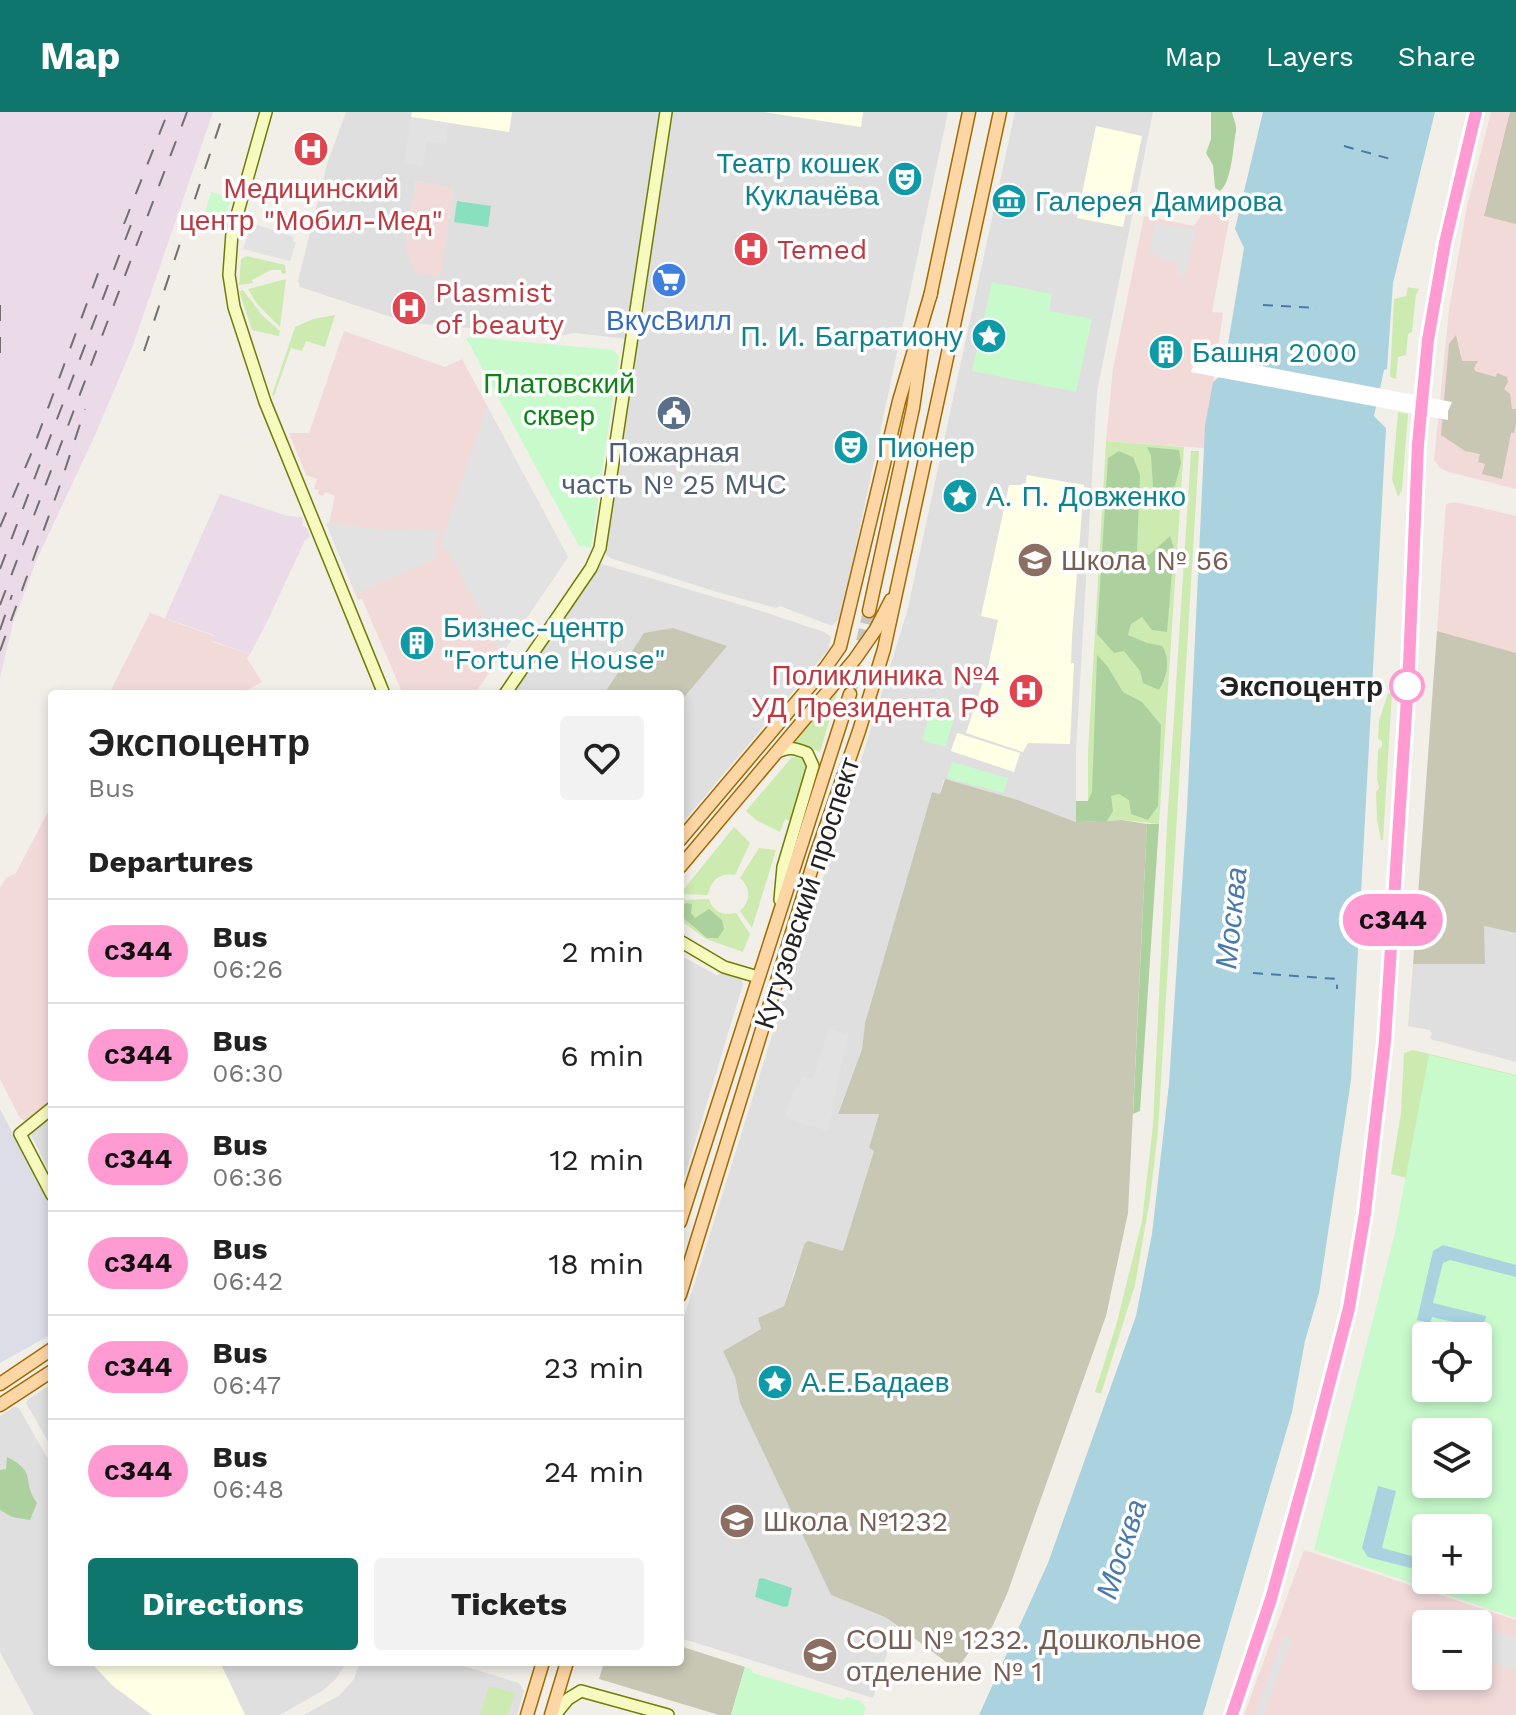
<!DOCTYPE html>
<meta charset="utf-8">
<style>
body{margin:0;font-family:"Work Sans",sans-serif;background:#f2f2f2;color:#222;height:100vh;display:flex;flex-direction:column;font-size:30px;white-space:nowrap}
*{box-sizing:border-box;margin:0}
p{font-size:26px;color:#767676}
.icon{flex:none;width:44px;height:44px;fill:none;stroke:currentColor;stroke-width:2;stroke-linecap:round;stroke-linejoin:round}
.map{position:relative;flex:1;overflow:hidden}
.panel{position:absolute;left:48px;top:578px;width:636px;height:976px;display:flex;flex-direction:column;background:#fff;border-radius:8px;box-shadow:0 4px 12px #0003}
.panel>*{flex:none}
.badge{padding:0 16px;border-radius:26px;font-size:28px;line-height:52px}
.fabs{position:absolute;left:1412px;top:1210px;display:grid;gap:16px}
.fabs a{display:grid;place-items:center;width:80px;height:80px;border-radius:8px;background:#fff;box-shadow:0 4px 12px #0003;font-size:40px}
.map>.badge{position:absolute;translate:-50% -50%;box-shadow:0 0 0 4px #fff}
h2{padding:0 40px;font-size:30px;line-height:72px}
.round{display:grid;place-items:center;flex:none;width:84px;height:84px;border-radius:8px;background:#f2f2f2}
.head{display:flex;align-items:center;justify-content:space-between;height:136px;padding:0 40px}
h1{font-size:38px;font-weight:700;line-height:60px}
.cta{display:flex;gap:16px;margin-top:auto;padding:16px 40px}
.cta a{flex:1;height:92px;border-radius:8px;background:#0f766e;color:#fff;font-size:32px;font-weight:700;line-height:92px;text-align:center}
.cta a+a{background:#f2f2f2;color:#222}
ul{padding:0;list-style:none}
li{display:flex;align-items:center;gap:24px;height:104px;padding:0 40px;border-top:2px solid #e0e0e0}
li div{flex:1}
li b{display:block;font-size:30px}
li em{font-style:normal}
li .badge{min-width:88px;font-weight:700;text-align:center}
header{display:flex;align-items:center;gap:48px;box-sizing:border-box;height:112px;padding:0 40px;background:#0f766e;color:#fff}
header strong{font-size:38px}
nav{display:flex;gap:44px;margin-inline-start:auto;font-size:28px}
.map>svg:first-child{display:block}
.residential{fill:#e0dfdf;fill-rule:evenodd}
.commercial{fill:#f2dad9;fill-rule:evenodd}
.industrial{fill:#ebdbe8}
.education{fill:#ffffe5}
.construction{fill:#c7c7b4}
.grass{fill:#cdebb0}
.forest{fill:#add19e}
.park{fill:#c8facc;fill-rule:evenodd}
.pitch{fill:#88e0be}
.parking{fill:#e2e2e2}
.plaza{fill:#dddde8}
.water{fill:#aad3df}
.pier{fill:#fff}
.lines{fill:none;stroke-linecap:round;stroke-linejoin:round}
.ferry{stroke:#4a7aab;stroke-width:2;stroke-dasharray:10 8;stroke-linecap:butt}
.primary-tunnel{stroke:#c8c6c1;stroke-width:12;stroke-dasharray:12 6;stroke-linecap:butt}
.secondary-casing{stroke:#707d05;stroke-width:14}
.primary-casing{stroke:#a06b00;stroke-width:15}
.secondary{stroke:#f7fabf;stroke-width:11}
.primary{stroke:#fcd6a4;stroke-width:12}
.rail{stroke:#707070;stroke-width:2;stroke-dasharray:16 16;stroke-linecap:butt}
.line-casing{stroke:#fff;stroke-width:18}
.line{stroke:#ff9ad2;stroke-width:12}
.stop-dot{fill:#fff;stroke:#ff9ad2;stroke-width:4}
.labels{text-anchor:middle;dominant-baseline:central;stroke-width:7;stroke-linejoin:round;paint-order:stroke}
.culture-label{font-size:28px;fill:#0d838f;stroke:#fff;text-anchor:start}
.health-label{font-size:28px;fill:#be3a42;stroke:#fff;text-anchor:start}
.shop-label{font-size:28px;fill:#366cbe;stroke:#fff}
.park-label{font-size:28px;fill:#0c8416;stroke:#fff}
.service-label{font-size:28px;fill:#4e5e75;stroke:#fff}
.education-label{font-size:28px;fill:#785e54;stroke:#fff;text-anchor:start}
.stop-label{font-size:28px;font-weight:bold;fill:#222;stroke:#fff;text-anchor:end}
.street-label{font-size:28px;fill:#222;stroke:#fff}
.water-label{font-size:30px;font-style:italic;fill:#4a7aab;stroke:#fff}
</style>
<header>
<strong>Map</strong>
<nav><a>Map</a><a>Layers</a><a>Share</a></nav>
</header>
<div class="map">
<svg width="1516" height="1603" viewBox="0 0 1516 1603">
<rect width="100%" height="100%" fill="#f2efe9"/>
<g class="residential">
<path d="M346,0H661L627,227L575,221L558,224L400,210L397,207L300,175L298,169L327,52ZM416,69L454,77L406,136Z"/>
<path d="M670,0H948L841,505L832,514L780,494L776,496L717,480L610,446L605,442L629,280L632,278L635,255L633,252L645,185Z"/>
<path d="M1015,0H1153L1097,280L1076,639V710L1018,688L944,667L940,682L932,680L865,911L862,937L838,1001L879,1002L869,1036L875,1038L843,1140L807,1132L795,1158L784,1194L758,1206L761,1217L723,1239L735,1265L740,1291L831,1483L887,1506L896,1513L873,1586L680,1526V1218L809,805L833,738L907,500Z"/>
<path d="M602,452L755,497L824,520L831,525L828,538L680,714V582H513L584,476V473L598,453Z"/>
<path d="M1484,814L1516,821V950L1430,927L1432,921L1429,918L1408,914L1413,852H1484Z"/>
<path d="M680,843L716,863L729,860L738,863L743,872L680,1080Z"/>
<path d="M52,999V1066L29,1018Z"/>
<path d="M52,1272V1336L26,1291L28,1287Z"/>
<path d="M14,1295L19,1296L52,1354V1550H347L335,1568L322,1579L280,1603H34L0,1540V1304Z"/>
<path d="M360,1550H450L519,1571L524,1579L517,1603H304L340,1583L354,1567Z"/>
</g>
<g class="commercial">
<path d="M1491,0H1516V377L1449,360L1440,356L1434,348L1449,198L1467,94Z"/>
<path d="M416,69L454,76L440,165L416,161L406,136Z"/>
<path d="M1233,87L1212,200L1223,201L1204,336L1106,329L1113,257L1144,104L1194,114L1207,95Z"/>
<path d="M344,219L445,255L462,247L568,445L478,577L470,582H403L362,487L358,488L326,411H329L335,384L325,380L323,384L318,382L319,378L314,377L317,367L306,363L289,321H309Z"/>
<path d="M1456,390L1516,404V541L1437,519L1446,392Z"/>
<path d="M150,501L214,524L212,530L250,542L247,546L262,570L240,582H109Z"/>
<path d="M52,692V993L28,1010L20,1006L0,967V776L6,766L16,761Z"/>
<path d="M1304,1438L1516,1508V1603H1244ZM1426,1512H1478V1564H1426Z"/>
</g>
<g class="industrial">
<path d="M0,0H213L132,236L95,323L37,447L13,511L0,566Z"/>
<path d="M220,382L287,404L302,405L303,414L307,416L310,425L305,428L267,510L250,542L212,529L214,523L165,506Z"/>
</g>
<g class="education">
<path d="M412,0H512L509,20L411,5Z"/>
<path d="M764,0H863L861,15Z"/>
<path d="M1096,14L1142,24L1123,115L1077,106Z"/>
<path d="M1027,363L1084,373L1072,525L1071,551H1074L1070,632L1028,631L1023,640L966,621L988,555L998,508L981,504L1009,373H1025Z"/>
<path d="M957,621L1020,641L1014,660L951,639Z"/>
<path d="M90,1550H220L245,1603H152L113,1574Z"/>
</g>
<g class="construction">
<path d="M1510,0H1516V112L1484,104Z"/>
<path d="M1456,223L1462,249H1478L1474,256L1475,259L1496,265L1497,261L1507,265L1508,270L1504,277L1510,282L1512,297H1516V312L1514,321H1511L1502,367L1482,362L1485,352L1478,350L1480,342L1465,339L1441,323L1449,232Z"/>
<path d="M673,516L727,534L680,590V582H604L644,521Z"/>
<path d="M1437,519L1516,541V821L1484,814L1485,852H1413Z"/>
<path d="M945,667L1018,688L1076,710L1122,708L1147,712L1128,1101L1106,1204L1007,1482L992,1515L977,1528L957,1558L887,1506L831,1483L740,1291L735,1265L723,1239L761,1217L758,1206L784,1194L805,1131L808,1129L843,1139L874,1039L869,1036L879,1002H838L862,937L865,911L932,680L940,682Z"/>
<path d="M680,1534L745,1555L731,1603H719L599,1567L604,1550H680Z"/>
</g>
<g class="grass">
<path d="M247,144L285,153L286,161L282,162L281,158H271L252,168L253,171L239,173L241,147Z"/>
<path d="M286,167L280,215L257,192L248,177Z"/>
<path d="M1408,175L1419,177L1416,183L1412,220L1408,222L1406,243L1398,245L1396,267L1390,265L1394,187L1406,184Z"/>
<path d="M243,178L262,203L280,219L279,224L252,218L239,179Z"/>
<path d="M335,203L325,235L306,229L302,239L291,236L274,284L272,283L295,215L313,207Z"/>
<path d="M1398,300L1408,302L1402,378L1398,385L1392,367Z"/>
<path d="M1106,329L1184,335L1159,712L1122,708L1076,710V689H1088V640Z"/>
<path d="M1191,339H1199L1158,1019L1150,1087L1135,1173L1101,1282L1095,1280L1117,1210L1142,1109L1153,1013L1167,713Z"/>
<path d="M838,579L820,640L797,631L795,628Z"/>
<path d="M1388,581L1392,582L1383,728H1381L1377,708L1376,680L1379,676L1377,667L1378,638L1382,634V629L1378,627L1379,609Z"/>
<path d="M797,644L803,645L809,654L791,709L785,707L780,720L756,708L746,699L792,645Z"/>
<path d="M734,715L750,731L735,763C721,760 710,768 708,783L680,782Z"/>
<path d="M759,736L776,738L752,816L740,799C751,789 751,776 740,766Z"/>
<path d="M709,787C713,800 723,804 736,801L750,822L743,840L706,827L680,808V788Z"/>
<path d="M1413,938L1516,963V1033L1462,1080L1391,1062L1401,1001L1404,941Z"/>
<path d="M489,1574L515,1581L508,1603H480Z"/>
</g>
<g class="forest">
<path d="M1211,0H1232C1233,6 1237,13 1236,19C1233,34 1232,70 1220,79L1215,76L1213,53L1206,41L1211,27Z"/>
<path d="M1147,335L1179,338L1181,351L1175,374L1162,380L1153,375L1151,344Z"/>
<path d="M1119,339L1133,345L1140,363L1137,439L1149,443L1170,424L1174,436L1167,520L1152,518L1142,505L1131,512L1128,523L1147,531L1162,534C1171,547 1167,565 1159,578L1143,571L1140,559L1124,539L1114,541L1097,522L1108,346Z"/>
<path d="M1097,543L1108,555L1123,580L1142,590L1161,613L1158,694L1148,708L1131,702L1129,688L1119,682L1111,684L1113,699L1107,709L1076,710V689H1088L1092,680Z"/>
<path d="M1147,712H1159L1140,999L1133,1002Z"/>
<path d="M686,791L692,792L691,801L695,806L709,797L722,808L724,817L718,826H707L680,803V795Z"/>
<path d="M7,1345C38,1360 21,1369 37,1391L30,1408L12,1405L0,1398V1358L6,1357Z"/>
</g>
<g class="park">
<path d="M211,80L231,86L221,119L201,113Z"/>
<path d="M992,170L1052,182L1049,199L1092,207L1076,280L972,259Z"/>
<path d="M471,225L613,238L619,244L591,435L579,434L466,226Z"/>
<path d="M931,599L954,607L945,635L922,628Z"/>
<path d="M952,650L1008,666L1004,681L947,666Z"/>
<path d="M1429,943L1516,964V1506L1314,1438L1395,1121ZM1426,1224H1478V1276H1426ZM1426,1320H1478V1372H1426ZM1426,1416H1478V1468H1426Z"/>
<path d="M745,1555L751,1557L753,1561L842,1588L847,1585L860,1589L866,1595L864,1603H731Z"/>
</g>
<g class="pitch">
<path d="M457,89L491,94L488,115L454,110Z"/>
<path d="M762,1466L792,1476L788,1494L784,1495L755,1485L759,1467Z"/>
</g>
<g class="parking">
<path d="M411,5L449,11L446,32L427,29L423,54L404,51Z"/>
<path d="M252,111L294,125L293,129L296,131L290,149L243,137Z"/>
<path d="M1155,111L1196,117L1185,164L1179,163L1175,150L1160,147L1158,143L1149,141Z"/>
<path d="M487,294L568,445L502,542L448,439L440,433Z"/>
<path d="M326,411L386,418L423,417L442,419L436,429L435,447L356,482Z"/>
<path d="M829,916L848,923L828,1019L785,1005L795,974L799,975L802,964L813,967Z"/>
<path d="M1478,1513L1516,1526V1558L1478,1546Z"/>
<path d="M1284,1523L1292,1526L1263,1603H1255Z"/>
</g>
<path class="plaza" d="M0,997L52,1096V1222L0,1251Z"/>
<g class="water">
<path d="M1263,0H1435L1393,171L1387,257L1384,258L1374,304L1386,316L1351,968L1319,1181L1305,1229L1292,1300L1203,1603H979L1048,1451L1136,1204L1152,1122L1169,972L1187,697L1205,314L1213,270L1223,262L1244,136L1235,117Z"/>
<path d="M1443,1133L1516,1153V1165L1450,1148L1443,1151L1433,1191L1486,1204L1483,1217L1432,1205L1430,1211L1417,1208L1433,1139Z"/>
<path d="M1378,1374L1396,1379L1382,1436L1426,1448V1460L1368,1445L1362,1436Z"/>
</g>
<path class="pier" d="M1197,242L1452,290L1448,299V308L1191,260Z"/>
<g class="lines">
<g class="ferry">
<path d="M1344,34L1394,48"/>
<path d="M1263,193L1317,196"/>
<path d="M1253,861L1337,867V877"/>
</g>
<path class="primary-tunnel" d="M850,582L869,499"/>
<defs>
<g id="secondary">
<path d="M266,0L232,121L229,163L234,195L265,290L384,582"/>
<path d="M505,582L591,456L600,436L666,0"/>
<path d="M776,641C788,634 795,636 807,641L813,654L783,755L780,788"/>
<path d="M680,829L724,855L758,865"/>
<path d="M52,996L20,1022L52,1083"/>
<path d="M555,1603L568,1587L581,1579L668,1603"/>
<path d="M1232,1603L1271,1487L1308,1354L1349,1196L1365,1101L1385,929L1409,554L1418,332L1428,228L1445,131L1476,0"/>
</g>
<g id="primary">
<path d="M930,185L969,0"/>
<path d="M869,499L913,296L923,227"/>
<path d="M680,728L826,555L840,535L899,289L931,181"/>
<path d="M680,755L855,547L876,517L891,488"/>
<path d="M680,1110L850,582"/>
<path d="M680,1183L815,746L859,619L884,537L1000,0"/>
<path d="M0,1272L52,1237"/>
<path d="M0,1293L52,1259"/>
<path d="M527,1603L543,1550"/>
<path d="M551,1603L567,1550"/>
</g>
</defs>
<use href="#secondary" class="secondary-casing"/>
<use href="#primary" class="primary-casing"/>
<use href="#secondary" class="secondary"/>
<use href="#primary" class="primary"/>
<g class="rail">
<path d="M124,112L168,0"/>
<path d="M0,193V251"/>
<path d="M144,239L224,0"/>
<path d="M0,415L31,342L103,148"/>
<path d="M0,457L135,102"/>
<path d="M0,493L187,0"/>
<path d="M0,518L12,483"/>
<path d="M0,539L60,373L85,297"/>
</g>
</g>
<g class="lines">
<defs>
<path id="line" d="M1232,1603L1271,1487L1308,1354L1349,1196L1365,1101L1385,929L1409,554L1418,332L1428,228L1445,131L1476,0"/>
</defs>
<use href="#line" class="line-casing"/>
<use href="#line" class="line"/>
</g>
<defs>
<symbol id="hospital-disc" viewBox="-11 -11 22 22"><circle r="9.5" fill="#e0444e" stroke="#fff"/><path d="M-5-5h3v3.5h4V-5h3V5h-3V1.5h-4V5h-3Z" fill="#fff"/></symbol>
<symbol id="theatre-disc" viewBox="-11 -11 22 22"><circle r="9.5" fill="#0f9aa8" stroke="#fff"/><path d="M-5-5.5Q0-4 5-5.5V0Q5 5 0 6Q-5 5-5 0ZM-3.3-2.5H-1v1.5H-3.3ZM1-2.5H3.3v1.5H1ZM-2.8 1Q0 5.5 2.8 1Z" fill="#fff"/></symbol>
<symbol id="museum-disc" viewBox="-11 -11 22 22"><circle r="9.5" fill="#0f9aa8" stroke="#fff"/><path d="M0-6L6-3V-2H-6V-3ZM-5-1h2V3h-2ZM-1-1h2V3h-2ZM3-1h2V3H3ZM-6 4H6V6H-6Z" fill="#fff"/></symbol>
<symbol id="supermarket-disc" viewBox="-11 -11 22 22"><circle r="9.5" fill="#3f7fe0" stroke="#fff"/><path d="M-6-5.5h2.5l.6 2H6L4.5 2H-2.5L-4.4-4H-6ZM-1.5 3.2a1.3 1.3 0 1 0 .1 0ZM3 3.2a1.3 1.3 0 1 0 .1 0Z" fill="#fff"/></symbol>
<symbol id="sight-disc" viewBox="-11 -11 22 22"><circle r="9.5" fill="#0f9aa8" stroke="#fff"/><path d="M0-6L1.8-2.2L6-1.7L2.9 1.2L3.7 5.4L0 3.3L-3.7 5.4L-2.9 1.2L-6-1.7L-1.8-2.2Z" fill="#fff"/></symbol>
<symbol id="building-disc" viewBox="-11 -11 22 22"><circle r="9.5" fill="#0f9aa8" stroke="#fff"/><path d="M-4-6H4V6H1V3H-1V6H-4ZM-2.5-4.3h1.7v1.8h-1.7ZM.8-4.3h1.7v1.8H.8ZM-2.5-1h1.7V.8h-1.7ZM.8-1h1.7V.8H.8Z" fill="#fff"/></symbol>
<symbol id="civic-disc" viewBox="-11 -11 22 22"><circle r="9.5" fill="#5c6f8a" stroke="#fff"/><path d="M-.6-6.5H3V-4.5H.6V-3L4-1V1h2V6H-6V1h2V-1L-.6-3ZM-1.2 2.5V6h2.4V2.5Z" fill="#fff"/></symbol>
<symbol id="school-disc" viewBox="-11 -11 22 22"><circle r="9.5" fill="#8d6e63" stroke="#fff"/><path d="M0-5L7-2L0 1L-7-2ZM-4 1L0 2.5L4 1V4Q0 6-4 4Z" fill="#fff"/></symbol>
</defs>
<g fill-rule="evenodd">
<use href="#hospital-disc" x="291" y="17" width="40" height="40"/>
<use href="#theatre-disc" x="885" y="47" width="40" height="40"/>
<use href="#museum-disc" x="989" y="69" width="40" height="40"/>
<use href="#hospital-disc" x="731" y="117" width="40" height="40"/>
<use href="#supermarket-disc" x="649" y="148" width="40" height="40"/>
<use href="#hospital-disc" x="389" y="176" width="40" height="40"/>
<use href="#sight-disc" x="969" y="204" width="40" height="40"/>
<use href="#building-disc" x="1146" y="220" width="40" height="40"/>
<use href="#civic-disc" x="654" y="281" width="40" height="40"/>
<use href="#theatre-disc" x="831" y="315" width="40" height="40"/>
<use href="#sight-disc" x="940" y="364" width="40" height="40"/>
<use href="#school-disc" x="1015" y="428" width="40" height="40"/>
<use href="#building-disc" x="397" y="511" width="40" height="40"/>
<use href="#hospital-disc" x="1006" y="559" width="40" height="40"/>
<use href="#sight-disc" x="755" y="1250" width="40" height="40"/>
<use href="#school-disc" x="717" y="1389" width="40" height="40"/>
<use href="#school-disc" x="800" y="1523" width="40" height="40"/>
</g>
<circle class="stop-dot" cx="1407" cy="574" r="16"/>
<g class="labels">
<g class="culture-label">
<text x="879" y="51" text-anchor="end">Театр кошек<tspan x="879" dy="32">Куклачёва</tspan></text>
<text x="1035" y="89">Галерея Дамирова</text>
<text x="963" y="224" text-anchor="end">П. И. Багратиону</text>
<text x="1192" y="240">Башня 2000</text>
<text x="877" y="335">Пионер</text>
<text x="986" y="384">А. П. Довженко</text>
<text x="443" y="515">Бизнес-центр<tspan x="443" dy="32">"Fortune House"</tspan></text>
<text x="801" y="1270">А.Е.Бадаев</text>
</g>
<g class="health-label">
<text x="311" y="76" text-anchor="middle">Медицинский<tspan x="311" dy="32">центр "Мобил-Мед"</tspan></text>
<text x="777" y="137">Temed</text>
<text x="435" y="180">Plasmist<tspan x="435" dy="32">of beauty</tspan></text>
<text x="1000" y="563" text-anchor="end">Поликлиника №4<tspan x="1000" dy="32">УД Президента РФ</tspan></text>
</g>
<g class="shop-label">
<text x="669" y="208">ВкусВилл</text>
</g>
<g class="park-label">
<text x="559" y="271">Платовский<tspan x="559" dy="32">сквер</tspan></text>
</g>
<g class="service-label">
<text x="674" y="340">Пожарная<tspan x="674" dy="32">часть № 25 МЧС</tspan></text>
</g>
<g class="education-label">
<text x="1061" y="448">Школа № 56</text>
<text x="763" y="1409">Школа №1232</text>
<text x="846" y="1527">СОШ № 1232. Дошкольное<tspan x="846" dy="32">отделение № 1</tspan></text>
</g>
<g class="stop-label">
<text x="1383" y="574">Экспоцентр</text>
</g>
<g class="street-label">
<text transform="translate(807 781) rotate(-72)">Кутузовский проспект</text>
</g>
<g class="water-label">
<text transform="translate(1231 806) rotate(-84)">Москва</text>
<text transform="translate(1121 1437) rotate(-72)">Москва</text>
</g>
</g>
</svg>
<div class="fabs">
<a><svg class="icon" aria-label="locate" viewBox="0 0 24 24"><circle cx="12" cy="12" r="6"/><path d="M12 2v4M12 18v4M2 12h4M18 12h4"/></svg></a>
<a><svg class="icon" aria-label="layers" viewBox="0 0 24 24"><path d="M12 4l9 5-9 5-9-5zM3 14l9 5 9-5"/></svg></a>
<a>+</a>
<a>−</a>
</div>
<b class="badge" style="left:1393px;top:808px;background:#ff9ad2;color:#111">с344</b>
<section class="panel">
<div class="head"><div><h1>Экспоцентр</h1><p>Bus</p></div><a class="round"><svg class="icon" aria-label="heart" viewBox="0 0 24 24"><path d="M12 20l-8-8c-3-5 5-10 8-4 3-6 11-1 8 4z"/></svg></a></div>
<h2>Departures</h2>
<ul>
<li><span class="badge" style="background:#ff9ad2;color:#111">с344</span><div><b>Bus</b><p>06:26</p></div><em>2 min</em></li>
<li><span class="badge" style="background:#ff9ad2;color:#111">с344</span><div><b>Bus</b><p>06:30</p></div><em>6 min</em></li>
<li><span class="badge" style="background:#ff9ad2;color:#111">с344</span><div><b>Bus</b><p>06:36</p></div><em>12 min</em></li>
<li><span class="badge" style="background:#ff9ad2;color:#111">с344</span><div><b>Bus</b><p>06:42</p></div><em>18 min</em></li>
<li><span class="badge" style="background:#ff9ad2;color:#111">с344</span><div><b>Bus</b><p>06:47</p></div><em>23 min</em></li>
<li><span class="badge" style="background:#ff9ad2;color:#111">с344</span><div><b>Bus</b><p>06:48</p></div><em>24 min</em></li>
</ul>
<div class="cta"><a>Directions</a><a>Tickets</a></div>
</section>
</div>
